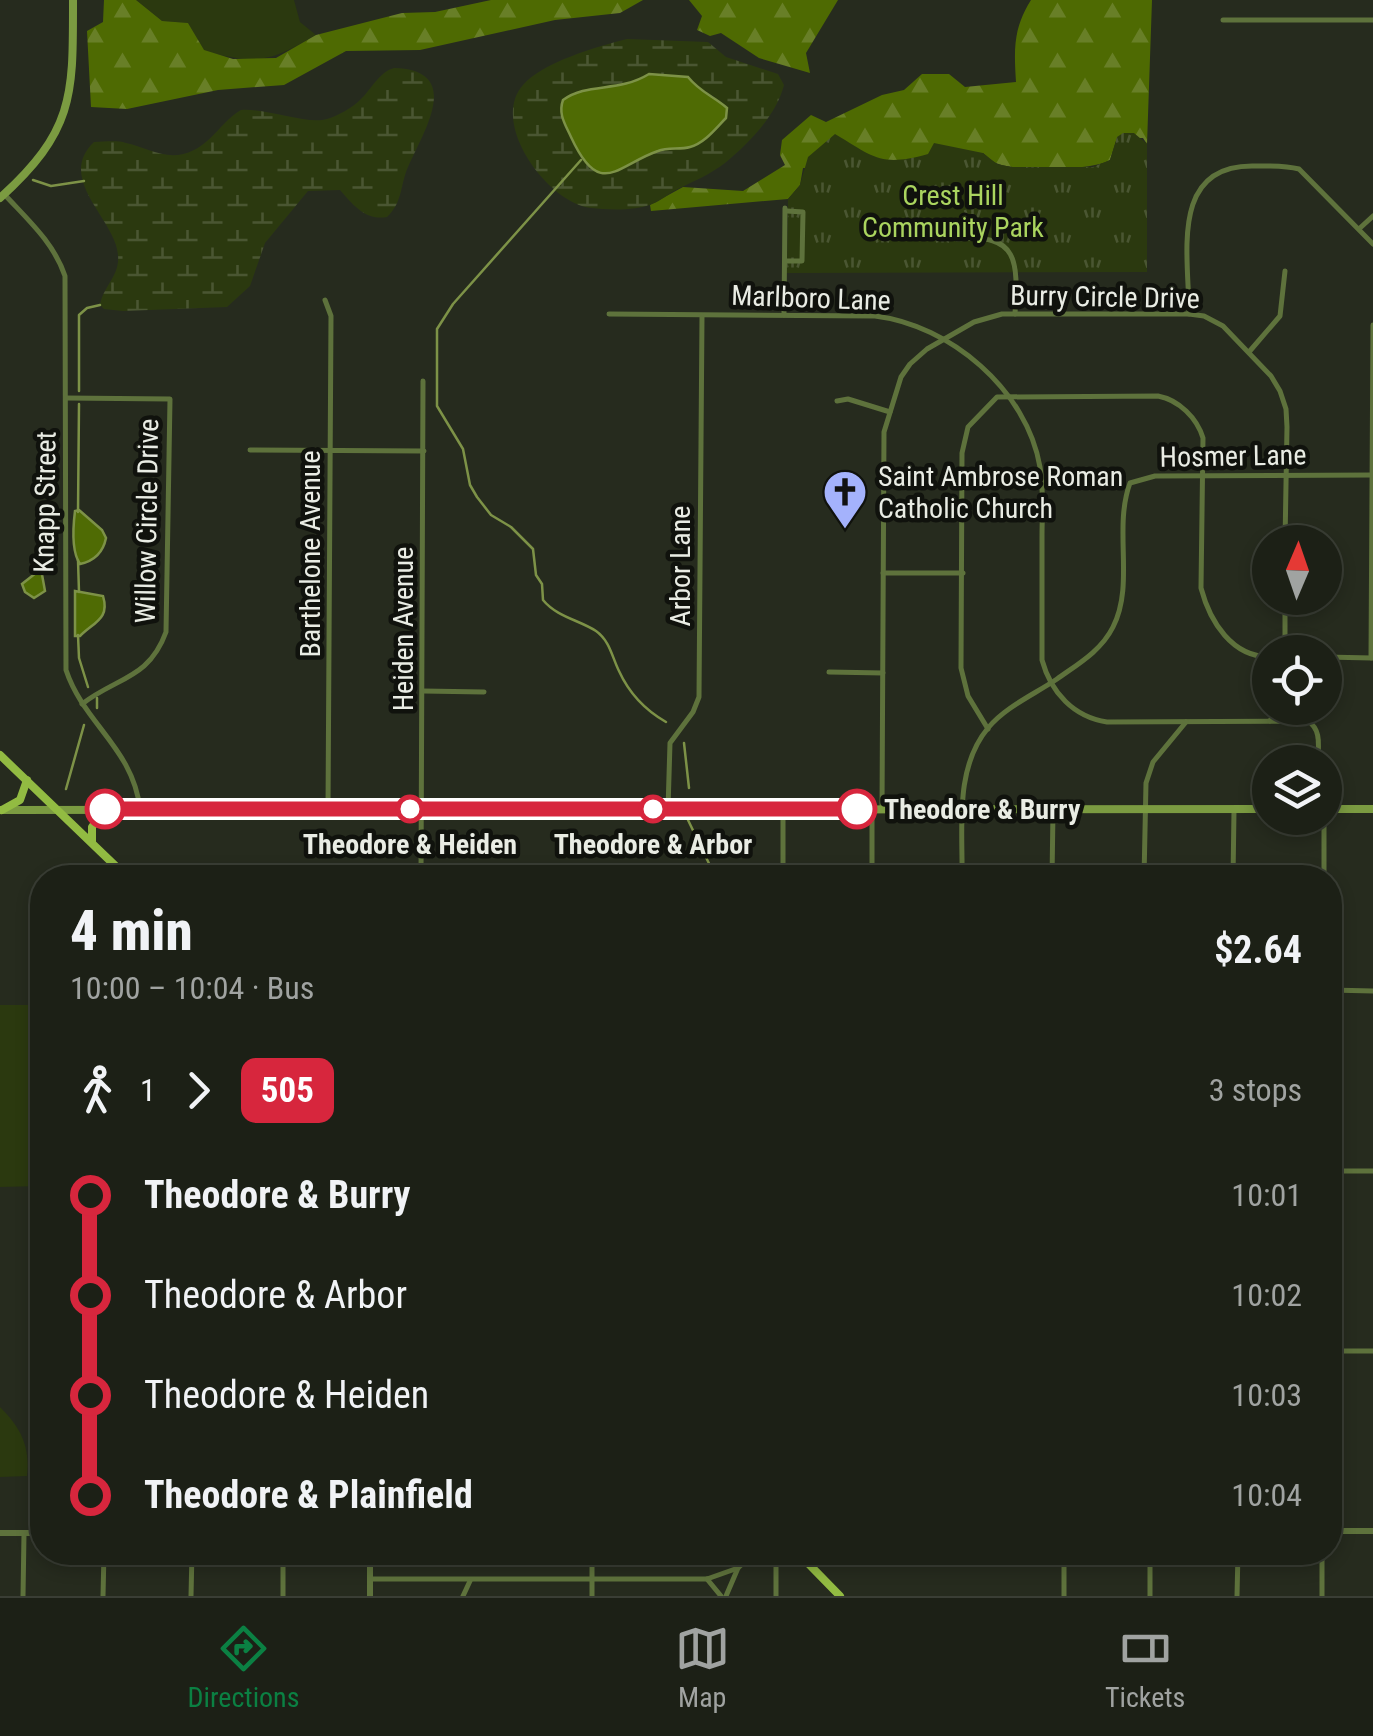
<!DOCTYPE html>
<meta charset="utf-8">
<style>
body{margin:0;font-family:"Roboto Condensed",sans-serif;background:#292d23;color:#f1f3f6;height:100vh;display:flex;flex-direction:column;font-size:38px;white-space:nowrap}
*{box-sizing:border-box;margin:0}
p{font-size:32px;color:#a0a3a1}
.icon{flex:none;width:55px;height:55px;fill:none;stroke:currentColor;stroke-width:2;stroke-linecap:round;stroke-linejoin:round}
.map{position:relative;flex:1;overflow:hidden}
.sheet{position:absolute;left:30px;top:865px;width:1312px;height:700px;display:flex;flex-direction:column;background:#1c2016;border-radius:40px;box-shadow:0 5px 15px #0003,0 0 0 2px #3a3e35}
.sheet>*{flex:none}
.badge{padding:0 20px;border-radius:15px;font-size:35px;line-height:65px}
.needle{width:65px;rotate:2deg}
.fabs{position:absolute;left:1252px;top:525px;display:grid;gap:20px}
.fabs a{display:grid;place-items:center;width:90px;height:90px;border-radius:50%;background:#1c2016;box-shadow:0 5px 15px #0003,0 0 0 2px #3a3e35;font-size:50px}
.map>.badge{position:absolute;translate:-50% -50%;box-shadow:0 0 0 5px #fff}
.legs{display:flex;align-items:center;gap:15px;height:110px;padding:0 40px;font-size:32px}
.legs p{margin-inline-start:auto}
.headline{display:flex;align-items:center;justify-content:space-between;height:170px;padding:0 40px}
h1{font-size:55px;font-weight:800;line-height:75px}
ul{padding:0 40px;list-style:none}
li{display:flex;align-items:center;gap:35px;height:100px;font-size:38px}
li i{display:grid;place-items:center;width:15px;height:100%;margin:0 12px;background:currentColor}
li i::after{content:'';width:25px;height:25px;margin:-12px;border:8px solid;border-radius:50%;background:#1c2016}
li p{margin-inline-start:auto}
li:first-child i{background:linear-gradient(#0000 50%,currentColor 0)}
li:last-child i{background:linear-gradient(currentColor 50%,#0000 0)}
.tab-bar{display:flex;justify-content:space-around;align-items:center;height:140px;border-top:2px solid #3a3e35;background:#1c2016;font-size:28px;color:#a0a3a1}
.tab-bar a{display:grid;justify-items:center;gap:5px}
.tab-bar .on{color:#0b8043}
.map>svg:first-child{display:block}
.grass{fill:#2b390f}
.forest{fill:url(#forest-firs)}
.wetland{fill:url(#wetland-marsh);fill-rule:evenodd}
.park{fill:url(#park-tufts)}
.water{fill:#4f6b04;stroke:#7d9247;stroke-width:2.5}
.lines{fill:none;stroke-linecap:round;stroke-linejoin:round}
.stream{stroke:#7d9247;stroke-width:2.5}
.minor{stroke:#5e723c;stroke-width:5}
.tertiary{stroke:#5e723c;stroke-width:6}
.secondary{stroke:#7b9b41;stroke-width:8}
.primary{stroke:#92bb42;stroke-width:8}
.line-1-casing{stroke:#fff;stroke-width:22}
.line-1{stroke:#d7263d;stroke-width:15}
.stop-1-dot{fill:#fff;stroke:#d7263d;stroke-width:5}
.labels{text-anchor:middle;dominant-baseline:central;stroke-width:9;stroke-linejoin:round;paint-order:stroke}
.park-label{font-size:28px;fill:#aad45f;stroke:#10120d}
.street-label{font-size:28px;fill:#e9ece4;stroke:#10120d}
.poi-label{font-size:28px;fill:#e9ece4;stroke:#10120d;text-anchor:start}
.stop-label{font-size:28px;font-weight:bold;fill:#e9ece4;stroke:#10120d}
</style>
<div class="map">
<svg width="1373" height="1596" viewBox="0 0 1373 1596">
<defs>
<pattern id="forest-firs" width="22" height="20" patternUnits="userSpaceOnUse" patternTransform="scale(2.5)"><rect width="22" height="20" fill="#4e6a02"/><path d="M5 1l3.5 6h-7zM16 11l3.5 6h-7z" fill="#687f27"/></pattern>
<pattern id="wetland-marsh" width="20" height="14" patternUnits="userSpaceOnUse" patternTransform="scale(2.5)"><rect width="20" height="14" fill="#2b390f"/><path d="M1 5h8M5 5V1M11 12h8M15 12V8" fill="none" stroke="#4a5632"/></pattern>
<pattern id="park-tufts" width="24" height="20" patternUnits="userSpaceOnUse" patternTransform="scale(2.5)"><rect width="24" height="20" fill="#2b390f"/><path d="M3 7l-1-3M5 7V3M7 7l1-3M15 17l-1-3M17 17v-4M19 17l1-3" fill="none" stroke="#4a5632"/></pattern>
</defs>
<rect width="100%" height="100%" fill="#262b1e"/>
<g class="grass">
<path d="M136,0H294L300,22L316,35C270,62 257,65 204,51L188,23L162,21Z"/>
<path d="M0,1005H42V1186L0,1187Z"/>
<path d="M0,1407C21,1428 30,1446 27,1476L0,1477Z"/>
</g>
<g class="forest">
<path d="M104,0H136L162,21L188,23L204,50L233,59L276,58L316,35L402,13L435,12L491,0H643L620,13L555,20L420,50L346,51L284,85L218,90L127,109L91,107L87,31L103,22Z"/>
<path d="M689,0H838L806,53L810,73L759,58L721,33L710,36L697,30L702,16Z"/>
<path d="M1031,0H1152L1147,144L1143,138H1117L1110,160C1092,171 1016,172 996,163C991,161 987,156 983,153L930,168H803L800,185L788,199L651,211L650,205L683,187L743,191L785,165L780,155L782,140L811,115L826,122L882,95L904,90L922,74H949L965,87L1016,82C1014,49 1013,29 1031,0Z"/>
</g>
<g class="wetland">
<path d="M627,39L708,42L726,57L778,74L784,85C776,116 749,143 725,163C709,175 696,180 678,189C669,193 661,201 652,204C636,211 608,210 591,208C548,203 489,123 523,85C543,62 596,47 627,39ZM643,78L714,96L726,117L691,147L658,151L617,172L602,173L586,89H616Z"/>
<path d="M394,68C464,70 424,131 408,167C400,185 403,202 387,217C366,221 353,205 340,190L308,191L265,243L250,286L227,307L123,311L104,309L100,305C103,286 120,276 118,255C116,220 55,179 94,142C105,142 116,140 126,143C150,148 168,163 194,150C213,141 223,120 241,110C267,108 307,125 327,119C337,116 352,108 360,100C371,90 379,72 394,68Z"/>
</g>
<path class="park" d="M1123,133H1134L1147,144V272L787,273L788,199L800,185L808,157L835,134C875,158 881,167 928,154L934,143L983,153L997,164L1011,167H1093L1110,160L1117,137Z"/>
<g class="water">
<path d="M649,74L688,77C700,92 713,96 727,108L726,118C716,128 705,143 690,147C680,150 668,147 658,151C617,165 600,200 571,137C565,124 558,114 563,100C588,82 618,93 649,74Z"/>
<path d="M79,510L102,530L106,538C103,553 94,561 80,564C71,551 73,527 75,511Z"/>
<path d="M41,569L45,591L34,598L25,592L22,584Z"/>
<path d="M75,591L103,596C110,619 94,622 80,636H75Z"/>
</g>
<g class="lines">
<g class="stream">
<path d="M581,160L453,304L437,329V406L463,449L470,485L477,497L491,515L511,527L533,549L536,575L542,584L543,600C557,617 579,620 596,631C610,641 612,657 619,671C629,693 645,710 666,722"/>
<path d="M33,180L51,186L84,181"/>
<path d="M79,391V315L87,308L100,305"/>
<path d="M78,512L79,404"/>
<path d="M78,560L79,592"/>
<path d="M78,635L79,658L88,687"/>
<path d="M97,698V708"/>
<path d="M684,743L689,788"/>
<path d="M66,789L84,725"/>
<path d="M688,820L716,878"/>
</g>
<g class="minor">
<path d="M1223,20H1373"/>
<path d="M5,195C28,220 54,243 65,276L66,670C84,724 133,748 140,809"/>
<path d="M1360,228L1373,216"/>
<path d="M957,239C1019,233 1018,261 1015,314"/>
<path d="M785,261H802L803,212L787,211"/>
<path d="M325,300L331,316L328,809"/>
<path d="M609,314L875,316C950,325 1027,390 1040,467C1044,490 1042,514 1042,537C1042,578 1042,619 1042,660C1051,693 1074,717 1107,722L1308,721C1322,730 1318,747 1318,762"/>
<path d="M1189,314C1189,256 1169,166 1252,166C1268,166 1284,165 1299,169L1373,244"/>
<path d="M784,315L785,208"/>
<path d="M1249,352L1280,316L1285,271"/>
<path d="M66,398L170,399L166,632C149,679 117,677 82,704"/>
<path d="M837,401L848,399L890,412"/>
<path d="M250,450L424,451"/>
<path d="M883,573H963"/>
<path d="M1285,652V598"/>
<path d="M1325,657L1372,658"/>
<path d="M1371,658L1373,325"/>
<path d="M829,672L883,673"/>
<path d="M423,691L484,692"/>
<path d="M1270,721L1277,708"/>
<path d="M988,729L968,696L961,668L962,453L968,427L997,397L1158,396C1179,400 1197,418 1203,438L1201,588C1210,622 1232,657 1270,657"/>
<path d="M668,809L670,743L693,712L699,697L702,316"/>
<path d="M882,809L884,432L901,377L910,364L927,349L974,322L1002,314H1189L1204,316L1223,326L1271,376L1280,391L1286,409L1287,427L1285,542"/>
<path d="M421,878L423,381"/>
<path d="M783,878V811"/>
<path d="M872,878V811"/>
<path d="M962,878C963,828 954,769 988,728C1005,707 1035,694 1057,679C1078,664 1101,651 1113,627C1135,584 1113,529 1130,483L1155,476L1373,475"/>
<path d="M1052,878L1053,811"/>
<path d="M1144,878L1146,783L1153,762L1186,722"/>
<path d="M1233,878L1234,811"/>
<path d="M1324,878V818"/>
<path d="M1330,990L1373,991"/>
<path d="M1330,1171H1373"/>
<path d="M1330,1351H1373"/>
<path d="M772,1552L776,1558V1596"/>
<path d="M371,1579H707L738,1568L755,1552"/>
<path d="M707,1579L721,1596"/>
<path d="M23,1596L24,1534"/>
<path d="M103,1596L104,1552"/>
<path d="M191,1596L192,1552"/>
<path d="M283,1596V1552"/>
<path d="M463,1596L470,1581"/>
<path d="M592,1596V1552"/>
<path d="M726,1596L738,1568"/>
<path d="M1064,1596V1552"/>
<path d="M1150,1596V1552"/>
<path d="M1237,1596L1238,1552"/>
<path d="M1322,1596V1552"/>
</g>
<g class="tertiary">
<path d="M1330,1531H1373"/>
<path d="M0,1533H42"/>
<path d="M370,1596V1552"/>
</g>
<g class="secondary">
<path d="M0,198C75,130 73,95 73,0"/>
<path d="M1325,809H1373"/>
<path d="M0,810L1270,809"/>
</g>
<g class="primary">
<path d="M0,755L128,878"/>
<path d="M2,810L20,800L27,780"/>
<path d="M92,842V827L105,809"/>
<path d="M797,1552L840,1596"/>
</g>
</g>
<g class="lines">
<defs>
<path id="line-1" d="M105,809H857"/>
</defs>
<use href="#line-1" class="line-1-casing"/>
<use href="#line-1" class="line-1"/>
</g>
<defs>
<symbol id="church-pin" viewBox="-11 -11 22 30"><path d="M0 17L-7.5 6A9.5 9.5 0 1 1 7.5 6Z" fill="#a4b2fc" stroke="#10120d"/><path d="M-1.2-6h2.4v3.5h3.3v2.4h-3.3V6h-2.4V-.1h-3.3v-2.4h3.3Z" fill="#111"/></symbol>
</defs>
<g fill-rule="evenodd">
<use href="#church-pin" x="820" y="467" width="50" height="68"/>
</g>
<g class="stop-1-dot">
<circle cx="105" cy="809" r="18"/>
<circle cx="410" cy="809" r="12"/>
<circle cx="653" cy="809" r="12"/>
<circle cx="857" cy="809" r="18"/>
</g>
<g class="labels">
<g class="park-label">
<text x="953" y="195">Crest Hill<tspan x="953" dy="32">Community Park</tspan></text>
</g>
<g class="street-label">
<text transform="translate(1105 297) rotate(1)">Burry Circle Drive</text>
<text transform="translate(811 298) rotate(2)">Marlboro Lane</text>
<text transform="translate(1233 456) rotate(-1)">Hosmer Lane</text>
<text transform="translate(45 502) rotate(-89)">Knapp Street</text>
<text transform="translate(147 521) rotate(-89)">Willow Circle Drive</text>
<text transform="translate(310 554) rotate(-90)">Barthelone Avenue</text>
<text transform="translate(680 566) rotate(-90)">Arbor Lane</text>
<text transform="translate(403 629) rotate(-90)">Heiden Avenue</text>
</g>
<g class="poi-label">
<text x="878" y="476">Saint Ambrose Roman<tspan x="878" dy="32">Catholic Church</tspan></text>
</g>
<g class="stop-label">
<text x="884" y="809" text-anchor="start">Theodore &amp; Burry</text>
<text x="410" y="844">Theodore &amp; Heiden</text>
<text x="653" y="844">Theodore &amp; Arbor</text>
</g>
</g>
</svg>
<div class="fabs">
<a><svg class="needle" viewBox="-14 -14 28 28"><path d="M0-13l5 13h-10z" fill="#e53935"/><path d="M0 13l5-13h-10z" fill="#a0a3a1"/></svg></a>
<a><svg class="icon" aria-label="locate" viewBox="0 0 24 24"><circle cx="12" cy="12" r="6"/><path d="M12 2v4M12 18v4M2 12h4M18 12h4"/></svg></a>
<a><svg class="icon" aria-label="layers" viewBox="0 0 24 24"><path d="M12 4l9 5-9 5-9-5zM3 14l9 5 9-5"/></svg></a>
</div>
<section class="sheet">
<div class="headline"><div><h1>4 min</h1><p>10:00 – 10:04 · Bus</p></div><b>$2.64</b></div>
<div class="legs"><svg class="icon" aria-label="walk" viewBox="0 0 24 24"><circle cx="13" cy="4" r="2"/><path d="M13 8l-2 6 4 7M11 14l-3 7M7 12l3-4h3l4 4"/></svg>1<svg class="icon" aria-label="forward" viewBox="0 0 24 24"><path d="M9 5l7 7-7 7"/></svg><b class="badge" style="background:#d7263d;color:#fff">505</b><p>3 stops</p></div>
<ul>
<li><i style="color:#d7263d"></i><b>Theodore &amp; Burry</b><p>10:01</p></li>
<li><i style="color:#d7263d"></i><span>Theodore &amp; Arbor</span><p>10:02</p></li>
<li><i style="color:#d7263d"></i><span>Theodore &amp; Heiden</span><p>10:03</p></li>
<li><i style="color:#d7263d"></i><b>Theodore &amp; Plainfield</b><p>10:04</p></li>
</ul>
</section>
</div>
<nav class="tab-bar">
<a class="on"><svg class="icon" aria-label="directions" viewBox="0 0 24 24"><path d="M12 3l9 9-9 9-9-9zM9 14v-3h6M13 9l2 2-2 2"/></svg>Directions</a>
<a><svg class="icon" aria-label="map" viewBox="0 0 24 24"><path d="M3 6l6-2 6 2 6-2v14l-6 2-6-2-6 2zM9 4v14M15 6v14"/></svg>Map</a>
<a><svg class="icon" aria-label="tickets" viewBox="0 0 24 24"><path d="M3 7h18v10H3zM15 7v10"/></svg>Tickets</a>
</nav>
